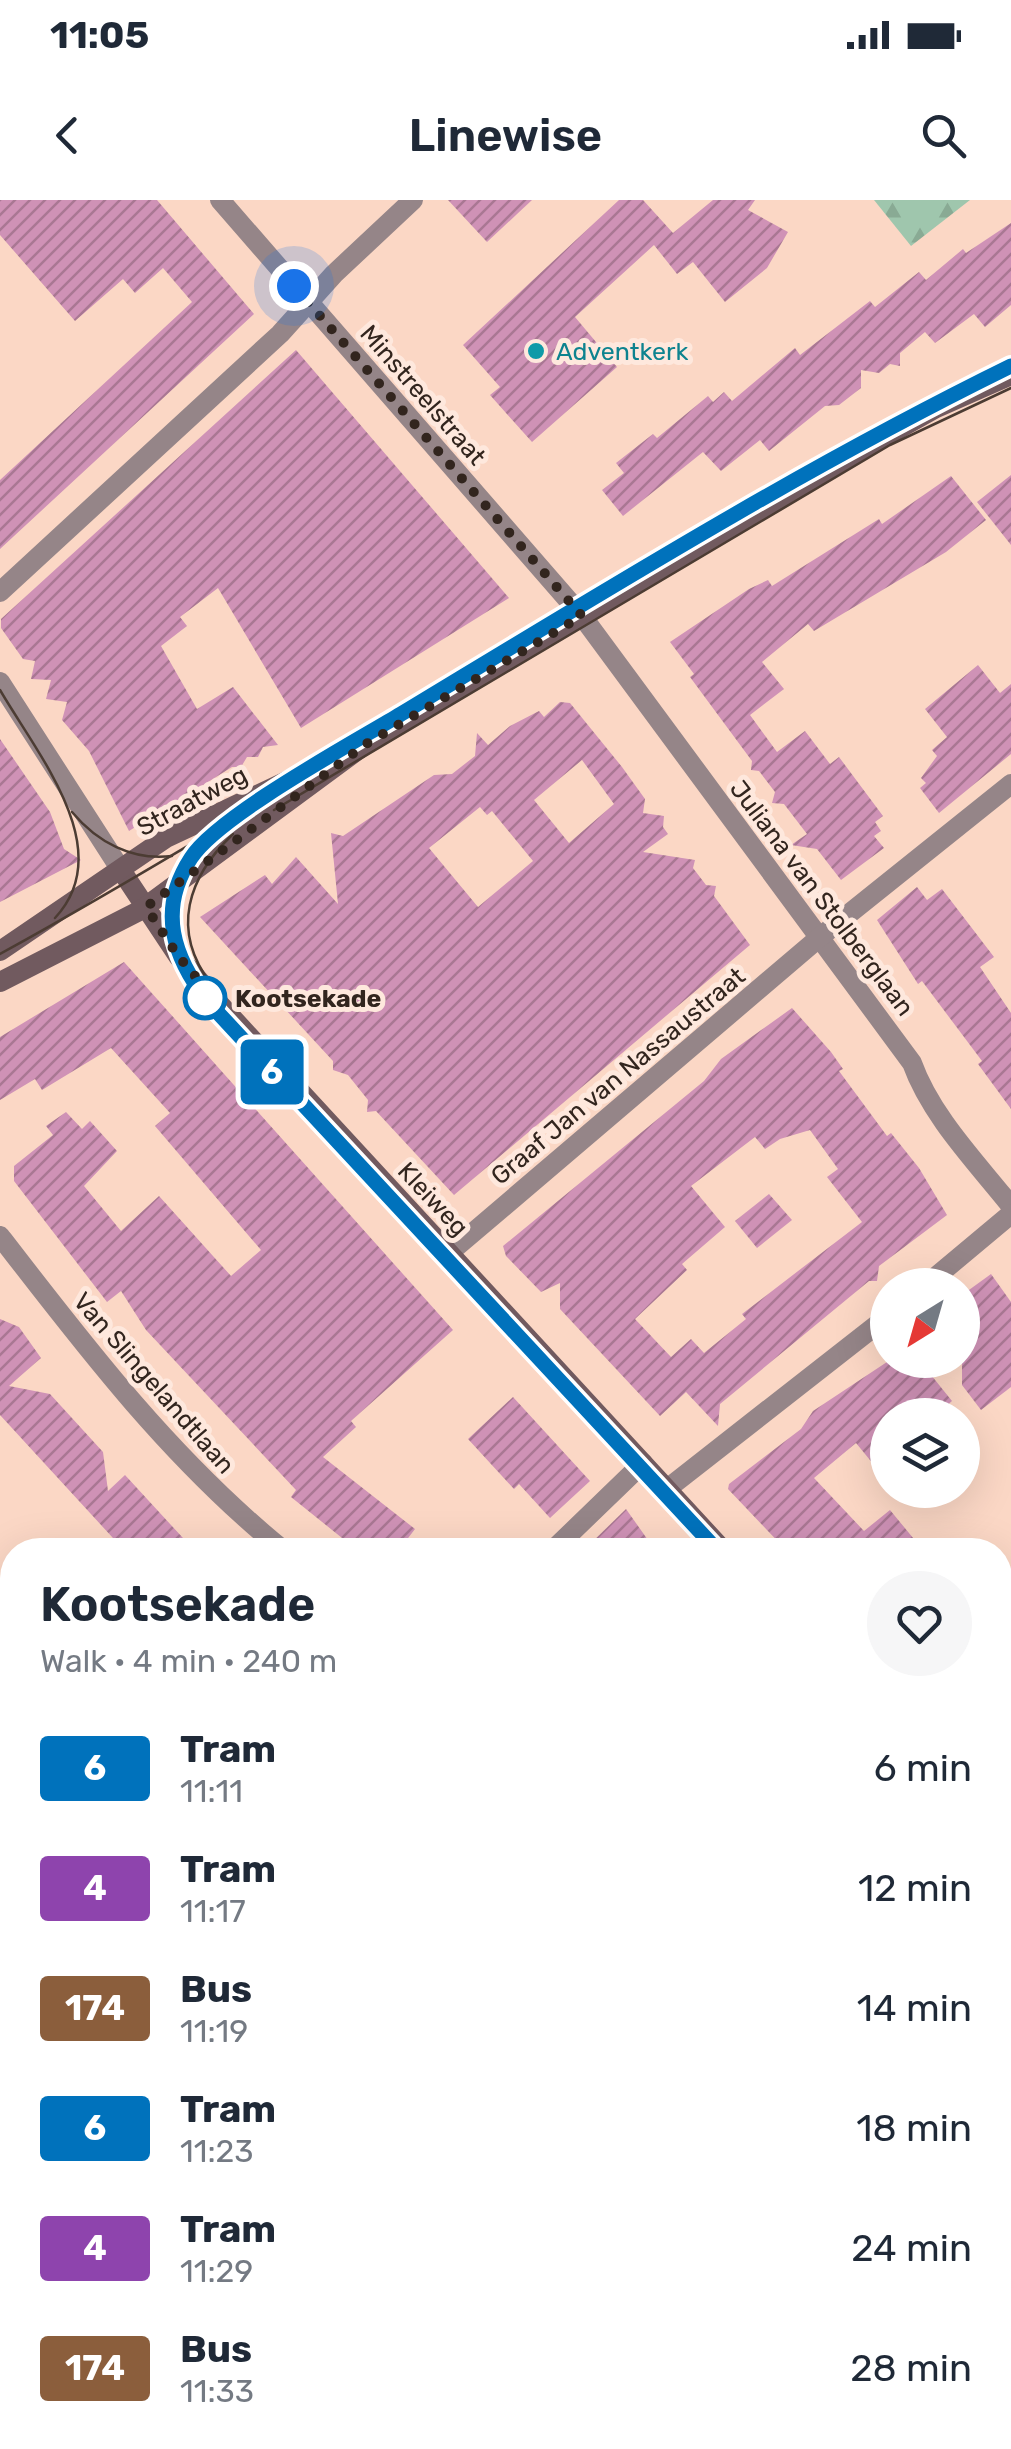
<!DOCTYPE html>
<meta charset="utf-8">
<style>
body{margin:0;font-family:Rubik,sans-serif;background:#f6f6f7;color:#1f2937;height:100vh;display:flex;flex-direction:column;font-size:38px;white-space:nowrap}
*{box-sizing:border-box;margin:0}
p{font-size:32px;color:#747a83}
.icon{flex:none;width:55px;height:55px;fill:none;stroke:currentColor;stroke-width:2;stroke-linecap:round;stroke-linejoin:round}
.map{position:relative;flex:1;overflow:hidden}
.side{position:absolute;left:0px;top:1338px;width:1012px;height:912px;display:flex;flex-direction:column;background:#fff;border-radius:40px 40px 0 0;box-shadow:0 10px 40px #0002}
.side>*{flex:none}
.badge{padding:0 20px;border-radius:8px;font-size:35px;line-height:65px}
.needle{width:65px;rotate:217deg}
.fabs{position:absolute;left:870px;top:1068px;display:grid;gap:20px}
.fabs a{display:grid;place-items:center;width:110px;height:110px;border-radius:50%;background:#fff;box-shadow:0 10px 40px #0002;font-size:50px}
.you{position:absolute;width:50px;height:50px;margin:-25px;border:8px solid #fff;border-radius:50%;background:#1a73e8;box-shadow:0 0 0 15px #1a73e833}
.map>.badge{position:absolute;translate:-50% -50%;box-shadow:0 0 0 5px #fff}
.round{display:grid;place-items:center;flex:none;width:105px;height:105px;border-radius:52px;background:#f6f6f7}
.head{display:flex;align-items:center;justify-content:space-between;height:170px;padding:0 40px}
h1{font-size:48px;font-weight:600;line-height:75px}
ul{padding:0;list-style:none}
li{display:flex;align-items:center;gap:30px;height:120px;padding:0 40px}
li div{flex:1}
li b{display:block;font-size:38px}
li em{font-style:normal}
li .badge{min-width:110px;font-weight:700;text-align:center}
.status{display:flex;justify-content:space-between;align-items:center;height:70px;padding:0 50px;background:#fff;direction:ltr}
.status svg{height:28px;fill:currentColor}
header{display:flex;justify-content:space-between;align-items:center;height:130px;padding:0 40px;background:#fff;font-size:45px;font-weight:600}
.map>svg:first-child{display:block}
.green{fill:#9fc6ad}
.forest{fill:url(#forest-firs)}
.water{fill:#668abc}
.building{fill:url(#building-hatch);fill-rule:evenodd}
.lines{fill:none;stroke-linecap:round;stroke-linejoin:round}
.street{stroke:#958588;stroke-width:20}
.secondary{stroke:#715a5f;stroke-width:20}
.tram{stroke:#4c3c33;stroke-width:2.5}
.line-casing{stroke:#fff;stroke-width:22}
.line{stroke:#0072bc;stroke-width:15}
.walk{stroke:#32251e;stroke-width:10;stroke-dasharray:0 18}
.culture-dot{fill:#0f9aa8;stroke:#fee8dd;stroke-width:4}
.stop-dot{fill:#fff;stroke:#0072bc;stroke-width:5}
.labels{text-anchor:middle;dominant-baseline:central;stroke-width:10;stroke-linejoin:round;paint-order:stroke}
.culture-label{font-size:25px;fill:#0d838f;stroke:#fee8dd;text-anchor:start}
.street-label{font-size:25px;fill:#32251e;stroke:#fee8dd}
.stop-label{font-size:25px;font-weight:bold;fill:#32251e;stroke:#fee8dd;text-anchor:start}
</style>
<div class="status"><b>11:05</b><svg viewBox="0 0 49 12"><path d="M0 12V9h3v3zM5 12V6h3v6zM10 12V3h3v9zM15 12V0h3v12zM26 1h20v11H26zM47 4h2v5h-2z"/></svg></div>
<header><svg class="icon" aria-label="back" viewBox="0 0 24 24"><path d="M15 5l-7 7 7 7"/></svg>Linewise<svg class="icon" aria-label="search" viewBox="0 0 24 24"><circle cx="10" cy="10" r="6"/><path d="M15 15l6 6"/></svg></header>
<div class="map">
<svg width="1011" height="2249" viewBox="0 0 1011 2249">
<defs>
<pattern id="forest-firs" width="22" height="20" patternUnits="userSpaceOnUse" patternTransform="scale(2.5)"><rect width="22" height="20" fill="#9fc6ad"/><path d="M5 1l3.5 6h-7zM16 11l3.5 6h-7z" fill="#89aa94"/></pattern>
<pattern id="building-hatch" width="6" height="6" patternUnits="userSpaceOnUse" patternTransform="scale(2.5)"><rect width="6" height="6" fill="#cf92b6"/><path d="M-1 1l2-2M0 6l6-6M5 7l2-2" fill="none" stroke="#a97793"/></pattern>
</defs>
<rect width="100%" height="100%" fill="#fbd7c5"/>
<g class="green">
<path d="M12,1818V1939L0,1945V1835Z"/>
<path d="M152,2238H326L284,2249H162Z"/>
<path d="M544,2238H659L661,2249H560Z"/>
</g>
<path class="forest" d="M874,0H970L911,46Z"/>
<g class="water">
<path d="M0,2224H12V2238H152L162,2249H0Z"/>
<path d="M326,2238H544L560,2249H284Z"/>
</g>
<g class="building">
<path d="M0,0H157L254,114L0,349V280L192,102L163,68L135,93L123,79L75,121L0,35Z"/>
<path d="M448,0H532L487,42Z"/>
<path d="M619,0H643L673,33L713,0H755L748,10L788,32L767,68L725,102L693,62L677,74L654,45L575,117L617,167L532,242L490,195L500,187L463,145Z"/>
<path d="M1011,23V105L985,127L974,114L935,143L925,132L900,153V166L890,164L879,173L861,170V188L839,205L825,206L769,251L760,240L721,271L703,252L623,316L602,290L624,273L616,263L653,234L657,238L708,196L713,202L724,192L732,201L795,148L800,155L870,101L875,107L919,72L926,80L963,49L966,53Z"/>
<path d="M296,150L509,398L301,528L218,388L180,417L187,426L161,446L197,509L233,487L278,545L263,547L258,557H247L241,567H232L176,602L173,610L165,608L129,631L89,551L62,520L67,502L46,499L51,480L31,479L35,461L23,459L1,428V419Z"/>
<path d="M1011,275V345L977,302Z"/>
<path d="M951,276L986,320L946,352L814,431L808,424L762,462L784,489L750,515L777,552L805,531L830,564L839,557L883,616L875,622L881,631L874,636L884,648L841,680L817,649L791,645L807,634L784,604L772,603L775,592L759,571L751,570L752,561L690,477L694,474L670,442L749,389L768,380L772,386L879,319L882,324Z"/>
<path d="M978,465L1000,493L1011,484V554L939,613L920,588L926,583L921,578L937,556L932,550L947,537L925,509Z"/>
<path d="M560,502L570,503L622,567L645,599L643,613L664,616L663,627L668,634L643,652L695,660L693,668L706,685L716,686L714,696L750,745L454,995L376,911L367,912L368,900L348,875L333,870V861L200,717L265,675L272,684L296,657L338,704L331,633L343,636L434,575L452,574L475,556L477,533L488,545L510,526L539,511L544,517ZM582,560L614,604L569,643L534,600ZM480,607L487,615L492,611L533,661L478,707L429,648Z"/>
<path d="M0,539L50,612L64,649L81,660L0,702Z"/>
<path d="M917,687L927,700L942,689L994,757L980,767L1011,813V909L978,864L982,861L922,781L918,784L877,720Z"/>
<path d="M124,762L453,1130L351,1221L356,1227L323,1257L415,1329L399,1350H357L291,1297L296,1290L146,1130L121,1091L107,1102L14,981V966L53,935L46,926L66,912L82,929L90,921L117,951L84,986L121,1031L159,996L231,1076L261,1050L155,926L170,913L111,848L42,890L35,879L0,900V837Z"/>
<path d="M792,808L831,852L843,869L839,871L887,936L891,933L919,968L947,1015L879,1066L877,1081H869L720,1204L718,1226L686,1192L660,1216L560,1109V1083L541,1092L506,1056L503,1046L704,881L721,859ZM810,930L838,969L827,977L862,1022L742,1114L746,1119L704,1153L691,1139L671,1157L635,1119L687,1070L682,1064L725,1027L691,986L755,937L765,949L780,939Z"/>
<path d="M769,994L792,1020L757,1048L735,1021Z"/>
<path d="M991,1074L1011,1102V1187L981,1210L962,1185V1095Z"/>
<path d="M0,1119L19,1127L41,1158L9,1186L50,1194L103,1252L108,1291L125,1275L194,1350H124L0,1215Z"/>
<path d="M890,1160H919L952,1201L936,1215H888V1282L856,1243L814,1278L864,1331L890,1310L923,1350H786L728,1289L729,1284L801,1229L813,1211Z"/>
<path d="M513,1197L590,1281L550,1318L519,1284L514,1289L468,1239Z"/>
<path d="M626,1309L655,1350H584Z"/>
</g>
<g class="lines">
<g class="street">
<path d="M220,0L582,416L912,863C931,916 976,962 1011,1006"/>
<path d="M0,392L280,134L334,74L413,0"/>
<path d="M0,482L121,670"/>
<path d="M0,1036C87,1149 172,1260 283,1350"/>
<path d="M449,1053L820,737L1011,584"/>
<path d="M926,1085L1011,1014"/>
<path d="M667,1289L888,1116"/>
<path d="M553,1350L643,1263"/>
<path d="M1000,1457L1011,1447"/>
<path d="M0,1520L12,1529"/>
<path d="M0,1784L12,1765"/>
<path d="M1000,1824H1011"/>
<path d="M0,2148L12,2147"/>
<path d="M1000,2181L1011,2172"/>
<path d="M889,2238L896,2249"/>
<path d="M917,2249L931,2238"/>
</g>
<g class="secondary">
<path d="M121,670L178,756L213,797L723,1350"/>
<path d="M0,751L166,638L323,564"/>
<path d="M0,782L141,710L366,544L861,250L936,208L1011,175"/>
<path d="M1000,1650L1011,1661"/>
</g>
<g class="tram">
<path d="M0,490C37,554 119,650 55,718"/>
<path d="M274,610L890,245L1011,188"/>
<path d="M72,612C97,642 132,661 172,656"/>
<path d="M205,642C165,681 165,732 190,778L717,1350"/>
<path d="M0,754C341,566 660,338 1011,166"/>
<path d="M211,784C170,730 188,677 233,634"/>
<path d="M1000,1660L1011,1672"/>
</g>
</g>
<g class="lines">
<defs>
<path id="line" d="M717,1350L208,802C173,757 157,710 191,658C218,616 353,543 401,514C601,393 801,269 1011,166"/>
</defs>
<use href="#line" class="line-casing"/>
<use href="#line" class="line"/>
<path class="walk" d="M205,798L213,797L178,756L146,707L366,544L582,416L294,86"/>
</g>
<circle class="culture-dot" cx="536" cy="151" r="10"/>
<circle class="stop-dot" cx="205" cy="798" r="20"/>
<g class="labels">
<g class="culture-label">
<text x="556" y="151">Adventkerk</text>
</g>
<g class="street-label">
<text transform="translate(423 195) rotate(49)">Minstreelstraat</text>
<text transform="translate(192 601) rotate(-28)">Straatweg</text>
<text transform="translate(822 698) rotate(53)">Juliana van Stolberglaan</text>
<text transform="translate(618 876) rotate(-40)">Graaf Jan van Nassaustraat</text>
<text transform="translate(433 999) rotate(47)">Kleiweg</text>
<text transform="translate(154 1183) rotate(49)">Van Slingelandtlaan</text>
</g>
<g class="stop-label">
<text x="235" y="798">Kootsekade</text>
</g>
</g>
</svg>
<div class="fabs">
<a><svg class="needle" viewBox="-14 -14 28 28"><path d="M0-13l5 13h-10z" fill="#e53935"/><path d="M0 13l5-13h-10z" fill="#747a83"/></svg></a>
<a><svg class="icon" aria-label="layers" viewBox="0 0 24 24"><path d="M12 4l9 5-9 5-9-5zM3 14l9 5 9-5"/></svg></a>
</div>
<div class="you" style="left:294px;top:86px"></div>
<b class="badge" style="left:272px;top:872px;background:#0072bc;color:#fff">6</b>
<section class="side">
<div class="head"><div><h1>Kootsekade</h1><p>Walk · 4 min · 240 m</p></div><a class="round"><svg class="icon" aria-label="heart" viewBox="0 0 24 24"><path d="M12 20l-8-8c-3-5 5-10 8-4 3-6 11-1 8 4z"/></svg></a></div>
<ul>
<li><span class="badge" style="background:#0072bc;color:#fff">6</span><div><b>Tram</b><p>11:11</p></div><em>6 min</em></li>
<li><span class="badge" style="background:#8e44ad;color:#fff">4</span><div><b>Tram</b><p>11:17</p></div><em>12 min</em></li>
<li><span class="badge" style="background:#8b5e3c;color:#fff">174</span><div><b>Bus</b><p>11:19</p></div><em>14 min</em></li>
<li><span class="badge" style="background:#0072bc;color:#fff">6</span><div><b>Tram</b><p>11:23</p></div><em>18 min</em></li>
<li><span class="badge" style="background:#8e44ad;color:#fff">4</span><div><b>Tram</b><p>11:29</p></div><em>24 min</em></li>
<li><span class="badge" style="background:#8b5e3c;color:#fff">174</span><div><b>Bus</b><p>11:33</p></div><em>28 min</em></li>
</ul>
</section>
</div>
